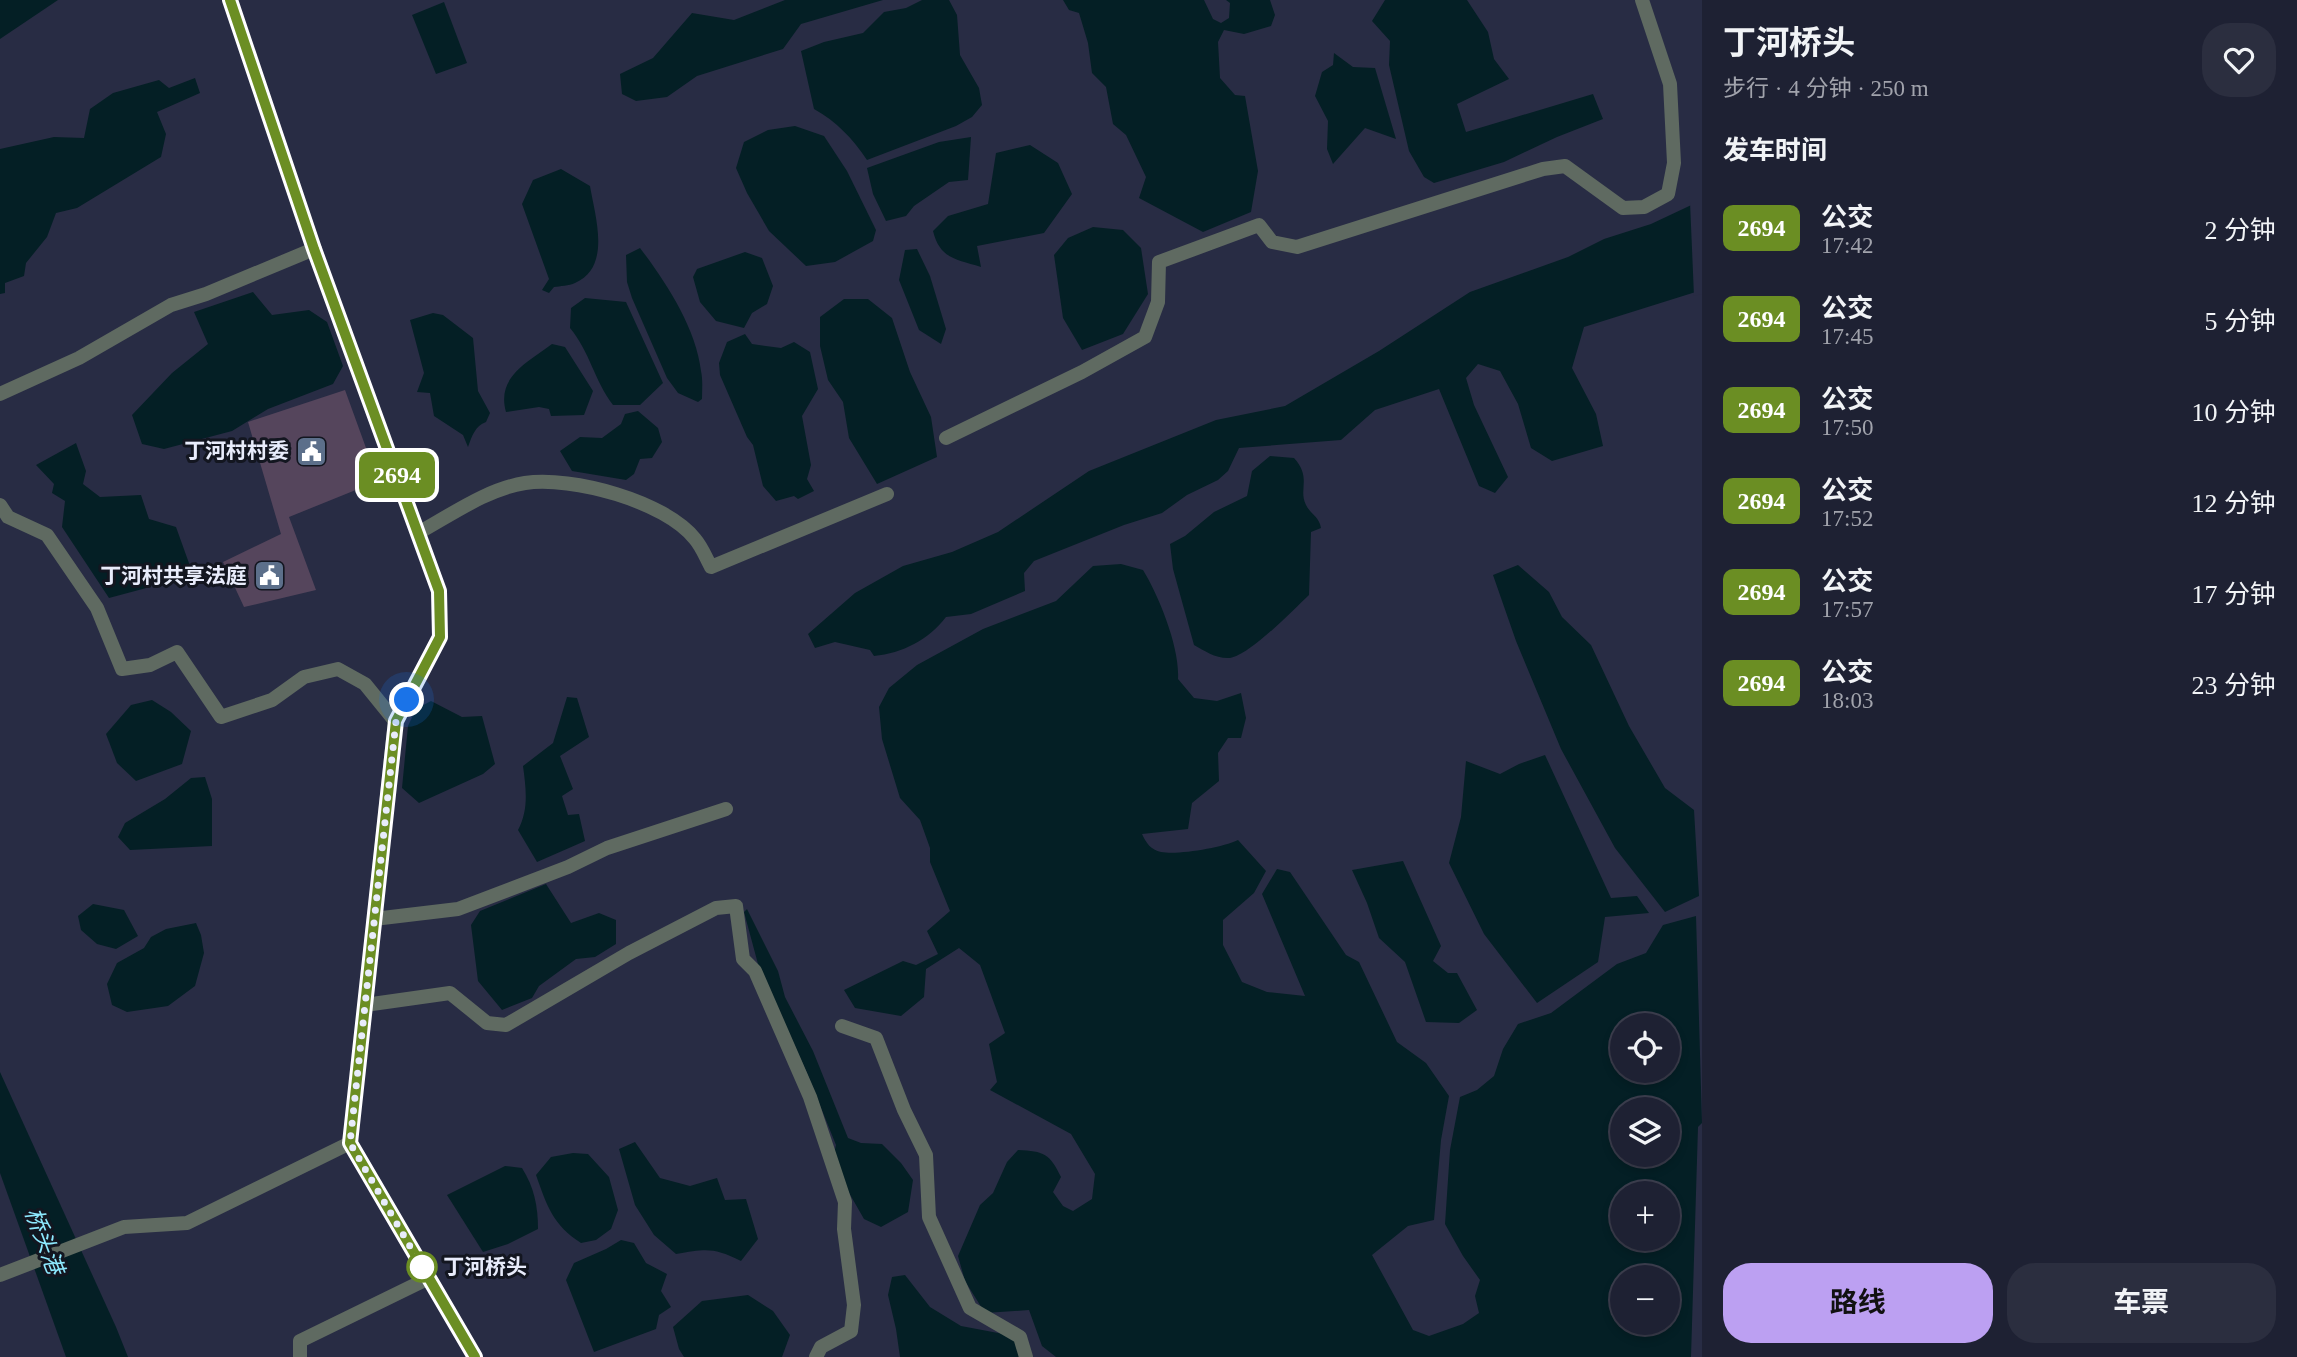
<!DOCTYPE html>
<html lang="zh">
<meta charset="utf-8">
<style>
body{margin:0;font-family:"Times New Roman","Noto Sans SC",serif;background:#2b2e3f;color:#f1f3f6;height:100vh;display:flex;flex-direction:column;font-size:26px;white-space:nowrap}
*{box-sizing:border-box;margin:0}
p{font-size:23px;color:#a1a3ac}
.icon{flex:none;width:38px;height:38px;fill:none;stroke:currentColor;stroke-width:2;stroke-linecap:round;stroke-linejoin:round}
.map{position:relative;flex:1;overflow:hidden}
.side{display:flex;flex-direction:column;background:#1e2133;width:595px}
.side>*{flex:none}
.badge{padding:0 14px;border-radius:10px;font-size:24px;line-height:46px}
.fabs{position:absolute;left:1610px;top:1013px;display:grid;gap:14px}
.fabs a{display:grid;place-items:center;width:70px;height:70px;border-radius:50%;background:#1e2133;box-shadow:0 4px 10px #0003,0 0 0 2px #3c3e4e;font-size:35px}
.you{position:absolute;width:35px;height:35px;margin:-18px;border:5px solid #fff;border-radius:50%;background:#1a73e8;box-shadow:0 0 0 10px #1a73e833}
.map>.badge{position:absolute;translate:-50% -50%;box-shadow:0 0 0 4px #fff}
h2{padding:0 21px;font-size:26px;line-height:63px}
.round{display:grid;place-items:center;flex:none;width:74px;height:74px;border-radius:28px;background:#2b2e3f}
.headline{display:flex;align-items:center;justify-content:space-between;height:119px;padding:0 21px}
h1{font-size:33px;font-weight:700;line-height:52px}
.button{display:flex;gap:14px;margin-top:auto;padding:14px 21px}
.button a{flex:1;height:80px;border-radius:28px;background:#bca0f2;color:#111;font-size:28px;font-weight:700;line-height:80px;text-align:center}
.button a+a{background:#2b2e3f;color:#f1f3f6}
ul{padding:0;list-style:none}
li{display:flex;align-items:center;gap:21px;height:91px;padding:0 21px}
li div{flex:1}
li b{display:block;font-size:26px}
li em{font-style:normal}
li .badge{min-width:77px;font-weight:700;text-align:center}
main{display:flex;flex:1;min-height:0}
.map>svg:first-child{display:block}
.water{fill:#041f25;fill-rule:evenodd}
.pier{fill:#282c44}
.building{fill:#55455c}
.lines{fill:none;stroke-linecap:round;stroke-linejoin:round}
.street{stroke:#5f6a61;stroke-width:14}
.line-casing{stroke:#fff;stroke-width:16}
.line{stroke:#6b8e23;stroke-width:10}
.walk{stroke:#e8ecfb;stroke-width:7;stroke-dasharray:0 12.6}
.stop-dot{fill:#fff;stroke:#6b8e23;stroke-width:3.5}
.labels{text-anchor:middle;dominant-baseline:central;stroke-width:6;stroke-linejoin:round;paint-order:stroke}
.poi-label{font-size:21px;font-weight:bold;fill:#e8ecfb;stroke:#131620;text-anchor:end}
.stop-label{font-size:21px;font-weight:bold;fill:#e8ecfb;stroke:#131620;text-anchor:start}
.water-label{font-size:23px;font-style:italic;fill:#8de9fe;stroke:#131620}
</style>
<main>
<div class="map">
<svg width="1702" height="1357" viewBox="0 0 1702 1357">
<rect width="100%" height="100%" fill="#282c44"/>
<g class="water">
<path d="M0,0H58L0,39Z"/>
<path d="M785,0H883L801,24L783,49L697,76L667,97L636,101L622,94L620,74L653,58L692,13L734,20Z"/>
<path d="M922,0H949L957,15L960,55L979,88L982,105L972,117L956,126L867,160C852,138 837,122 814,109L801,51L824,42L863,33L884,12L906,8Z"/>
<path d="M1063,0H1204L1213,19L1221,23L1229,18L1230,3L1226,0H1270L1275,15L1271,26L1244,34L1224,30L1218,42L1220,78L1235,95L1245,96L1258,171L1251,212L1203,232L1139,198L1146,177L1126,135L1113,124L1106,87L1092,73L1088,43L1079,13L1069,10Z"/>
<path d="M1385,0H1467L1488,32L1494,59L1509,79L1457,104L1466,132L1593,94L1603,119L1557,137L1504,162L1434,183L1424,177L1409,151L1389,65L1390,41L1372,21Z"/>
<path d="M444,2L467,63L436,74L412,15Z"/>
<path d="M1334,53L1353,67L1375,68L1396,139L1365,128L1333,164L1327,149L1328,121L1315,96L1322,72L1333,65Z"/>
<path d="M195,78L200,93L157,112L166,134L161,157L77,208L56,213L47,237L26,263L24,276L5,283V293L0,294V149L54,137L84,138L90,109L113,93L159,80L169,88Z"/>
<path d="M795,126L824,136L847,171L876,230L873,241L835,262L806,266L769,231L747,193L736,168L744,142L768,130Z"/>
<path d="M971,137L968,180L949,182L914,206L906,216L886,221L873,194L867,168L939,142Z"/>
<path d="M1030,145L1058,163L1072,194L1044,233L977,246L981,267C956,259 940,259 933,231L948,216L988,204L996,153Z"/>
<path d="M561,169L590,186C595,216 612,267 575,283C569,286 560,286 554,287L549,293L542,290L549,279L522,204L533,180Z"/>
<path d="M1702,200V290L1584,327L1572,368L1596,414L1603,446L1552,461L1531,448L1518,404L1500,371L1478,364L1466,378L1474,405L1508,477L1495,493L1479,486L1439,389L1375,410L1341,440L1239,448L1228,471L1218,480L1187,495L1162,513L1124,525L1034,561L1024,573L1025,591L971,614L946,617C928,640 903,653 874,656L870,650L835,642L815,648L808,634L855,593L903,566L952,552L998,532L1089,471L1216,420L1285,406L1379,351L1470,292L1568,257L1604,239L1651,224Z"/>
<path d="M1093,227L1123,230L1141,248L1148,294L1123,334L1082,350L1063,318L1054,255L1068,238Z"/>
<path d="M640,248C666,282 696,328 701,371C703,380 702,390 702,399L698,402L678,393L667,378L632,298L627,282L626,255Z"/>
<path d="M917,249L930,276L946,329L941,344L919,330L899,280L905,250Z"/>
<path d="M745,252L762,258L773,286L767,304L752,313L744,328L716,321L700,302L693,277L697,269Z"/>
<path d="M253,292L272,315L309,310L327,322L343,366L333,384L268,409L232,431L164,449L142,444L132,415L172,373L208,344L194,312Z"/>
<path d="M585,298L626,302L663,383L640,405H613C594,380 590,352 570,328L571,308Z"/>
<path d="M844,299H868L892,318L910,372L931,417L937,457L877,484L849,438L843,402L828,380L820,346V317Z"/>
<path d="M433,313L443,315L473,338L478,391L490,413L486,422C475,426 472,436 468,447L463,435L434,416L430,393L417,392L424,373L410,320Z"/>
<path d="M745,334L752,344L781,348L794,342L810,352L818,389L802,416L811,465L807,479L814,491L798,499L794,496L776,501L763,486L753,445L747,437L720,375L719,363L727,342Z"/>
<path d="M552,344L565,347L593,391L584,415L551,416L549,409L539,407L506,412C496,377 528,362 552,344Z"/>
<path d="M638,411L658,428L662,442L652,458L640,459L634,474L626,480L572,471L560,451L580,437L602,438L621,424L625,414Z"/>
<path d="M76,443L86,471L83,484L100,497L141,495L149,519L176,527L190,566L156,580L150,587L109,598L62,527L65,501L52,493L54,484L36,465Z"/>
<path d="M1270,456L1294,458C1312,478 1298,489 1306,505C1311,515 1319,516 1321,528L1311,532L1309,595C1293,610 1250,655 1230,658C1216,659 1205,651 1194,645L1173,569L1170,544L1185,536L1214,512L1247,496L1252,471Z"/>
<path d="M1121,564L1143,570C1159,596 1180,648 1178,679L1194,698L1217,701L1241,693L1246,718L1241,738H1228L1218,753L1219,781L1192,803L1188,829L1142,834C1146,843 1151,850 1161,852C1179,855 1221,848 1238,840L1266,871L1254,893L1223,920V945L1242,982L1267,992L1305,996L1262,894L1277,869L1290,872L1346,955L1359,962L1397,1042L1426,1063L1449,1096L1441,1140L1434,1220L1408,1226L1372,1255L1413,1330L1429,1336L1463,1324L1479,1313L1475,1296L1480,1280L1463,1256L1445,1224L1450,1150L1460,1097L1477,1090L1494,1076L1503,1049L1518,1024L1551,1013L1617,964L1646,953L1663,925L1696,916L1702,1123L1698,1127L1691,1357H1056L1042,1346L1029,1310L985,1313L965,1281L958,1256L980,1205L993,1193L1007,1162L1018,1150C1044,1151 1050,1154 1061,1177L1053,1192L1063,1206L1073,1211L1092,1199L1095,1174L1071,1134L990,1090L997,1082L989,1044L1005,1033L980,965L959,948L926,969L924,997L901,1016L855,1008L844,990L903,961L916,965L938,954L927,931L950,911L930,862V848L920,820L900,798L882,739L879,707L889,688L917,665L983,629L1056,601L1093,566ZM1622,1026H1668V1071H1622ZM1622,1110H1668V1155H1622ZM1622,1194H1668V1239H1622ZM1622,1278H1668V1323H1622Z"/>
<path d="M1518,565L1549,592L1562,617L1591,645L1629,726L1665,788L1694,810L1699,896L1665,912L1615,848L1561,749L1516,641L1493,575Z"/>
<path d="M567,697L577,698L589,737L560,756L573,789L562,796L568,815L579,814L585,841L537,862L518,830C529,809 526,789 523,766L553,743Z"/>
<path d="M152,700L171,712L191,731L182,764L136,781L117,763L106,734L131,705Z"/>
<path d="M431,701L462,717L482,716L495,764L483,774L419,803L402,788L408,726L416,709Z"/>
<path d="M1545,755L1611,898L1637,896L1649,913L1605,917L1598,962L1537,1003L1484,934L1449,863L1461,817L1466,761L1500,774L1519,764Z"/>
<path d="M205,777L212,799V846L130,850L118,837L125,823L165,799L191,778Z"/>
<path d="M1403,861L1441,946L1433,961L1448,973H1457L1477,1010L1459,1023L1426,1022L1405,962L1379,938L1367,903L1352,870Z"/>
<path d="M546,884L571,923L599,913L616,920V944L595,957L576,959L539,986L532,998L502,1010L478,981L471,925L480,911Z"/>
<path d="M93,904L124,910L138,936L116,949L97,944L81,930L78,916Z"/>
<path d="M747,909L778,971L785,997L813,1051L848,1138L861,1143L882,1144L901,1163L913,1180L908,1212L881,1227L864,1219L832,1163L836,1145L807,1073L758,964L744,912Z"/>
<path d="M196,923L201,935L204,953L195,986L168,1006L127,1012L112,1005L107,984L117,963L144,948L151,937L166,929Z"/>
<path d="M0,1072L116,1327L128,1357H66L0,1173Z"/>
<path d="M635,1142L660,1178L690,1186L717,1178L725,1200L746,1199L758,1239L741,1261C713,1247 706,1249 676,1254L654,1235L635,1205L619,1149Z"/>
<path d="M573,1153L588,1154L609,1177L618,1210L611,1229L596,1240L581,1243C553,1225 547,1206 536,1175L551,1157Z"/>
<path d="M505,1166L522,1168C534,1187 538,1206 538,1229L508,1244L483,1252L447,1195Z"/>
<path d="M621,1240L634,1243L646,1263L667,1274L661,1291L671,1307L659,1315L656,1329L594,1352L566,1280L574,1263L606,1249Z"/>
<path d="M905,1275L930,1307L961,1326L1020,1337L1024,1357H900L896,1329L888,1295L892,1277Z"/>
<path d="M748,1295L773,1311L790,1335L782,1357H684L679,1349L673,1327L702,1301Z"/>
</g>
<path class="pier" d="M1702,196V294L1694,296L1690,202Z"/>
<path class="building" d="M345,390L378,481L289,517L316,590L244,607L223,562L281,534L248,422Z"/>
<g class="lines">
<g class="street">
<path d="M230,0L308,232L439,591L440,637L395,721L350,1143L475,1357"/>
<path d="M0,394L79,358L171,305L206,294L314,249"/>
<path d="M946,438L1082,372L1145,337L1158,302L1159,262L1259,225L1272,242L1297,247L1543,169L1565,166L1623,208L1644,207L1668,194L1674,163L1670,84L1642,0"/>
<path d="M0,505L8,517L47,535L97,608L122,669L150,665L177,652L221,717L272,700L304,677L338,669L365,684L395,721"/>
<path d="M418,533C451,515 487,489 525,483C572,476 665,501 695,539C702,547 706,558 711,567L887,494"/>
<path d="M374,919L458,909L568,867L607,848L726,809"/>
<path d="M365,1005L450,993L487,1023L506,1025L629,953L716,908L736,906L743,959L755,971L810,1097L845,1202L844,1229L854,1305L851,1331L821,1347L816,1357"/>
<path d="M842,1026L876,1038L904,1110L926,1155L929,1217L970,1308L1020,1337L1026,1357"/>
<path d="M0,1275L124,1227L187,1223L350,1143"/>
<path d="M300,1357V1341L429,1278"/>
</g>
</g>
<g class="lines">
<defs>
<path id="line" d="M230,0L314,249L439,591L440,637L396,721L350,1143L475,1357"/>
</defs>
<use href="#line" class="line-casing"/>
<use href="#line" class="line"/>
<path class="walk" d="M407,700L396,721L350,1143L422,1267"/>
</g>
<defs>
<symbol id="civic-square" viewBox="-11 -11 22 22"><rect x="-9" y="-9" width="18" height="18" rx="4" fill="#5c6f8a" stroke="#131620"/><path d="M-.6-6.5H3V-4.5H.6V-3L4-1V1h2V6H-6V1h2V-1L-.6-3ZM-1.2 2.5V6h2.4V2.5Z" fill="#fff"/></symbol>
</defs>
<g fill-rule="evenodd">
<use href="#civic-square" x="294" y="434" width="35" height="35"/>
<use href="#civic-square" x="252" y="558" width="35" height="35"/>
</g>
<circle class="stop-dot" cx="422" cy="1267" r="14"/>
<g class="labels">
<g class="poi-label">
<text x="289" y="451">丁河村村委</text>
<text x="247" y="576">丁河村共享法庭</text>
</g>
<g class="stop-label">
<text x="443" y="1267">丁河桥头</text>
</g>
<g class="water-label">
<text transform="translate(44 1241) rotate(69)">桥头港</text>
</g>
</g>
</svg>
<div class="fabs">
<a><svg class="icon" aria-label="locate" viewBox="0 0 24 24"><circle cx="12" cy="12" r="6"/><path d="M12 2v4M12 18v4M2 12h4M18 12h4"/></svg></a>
<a><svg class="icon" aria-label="layers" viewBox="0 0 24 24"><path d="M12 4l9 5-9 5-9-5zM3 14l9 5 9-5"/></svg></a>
<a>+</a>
<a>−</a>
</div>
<div class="you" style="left:407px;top:700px"></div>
<b class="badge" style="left:397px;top:475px;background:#6b8e23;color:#fff">2694</b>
</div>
<section class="side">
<div class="headline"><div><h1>丁河桥头</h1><p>步行 · 4 分钟 · 250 m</p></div><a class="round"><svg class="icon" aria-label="heart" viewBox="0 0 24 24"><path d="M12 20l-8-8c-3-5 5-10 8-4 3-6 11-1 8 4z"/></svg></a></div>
<h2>发车时间</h2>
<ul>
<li><span class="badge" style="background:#6b8e23;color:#fff">2694</span><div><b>公交</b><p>17:42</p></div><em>2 分钟</em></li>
<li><span class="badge" style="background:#6b8e23;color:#fff">2694</span><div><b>公交</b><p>17:45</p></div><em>5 分钟</em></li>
<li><span class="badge" style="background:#6b8e23;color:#fff">2694</span><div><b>公交</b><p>17:50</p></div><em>10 分钟</em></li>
<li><span class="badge" style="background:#6b8e23;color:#fff">2694</span><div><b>公交</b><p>17:52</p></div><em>12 分钟</em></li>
<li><span class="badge" style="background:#6b8e23;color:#fff">2694</span><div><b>公交</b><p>17:57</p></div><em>17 分钟</em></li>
<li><span class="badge" style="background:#6b8e23;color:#fff">2694</span><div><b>公交</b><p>18:03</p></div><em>23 分钟</em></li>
</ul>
<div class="button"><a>路线</a><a>车票</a></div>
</section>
</main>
